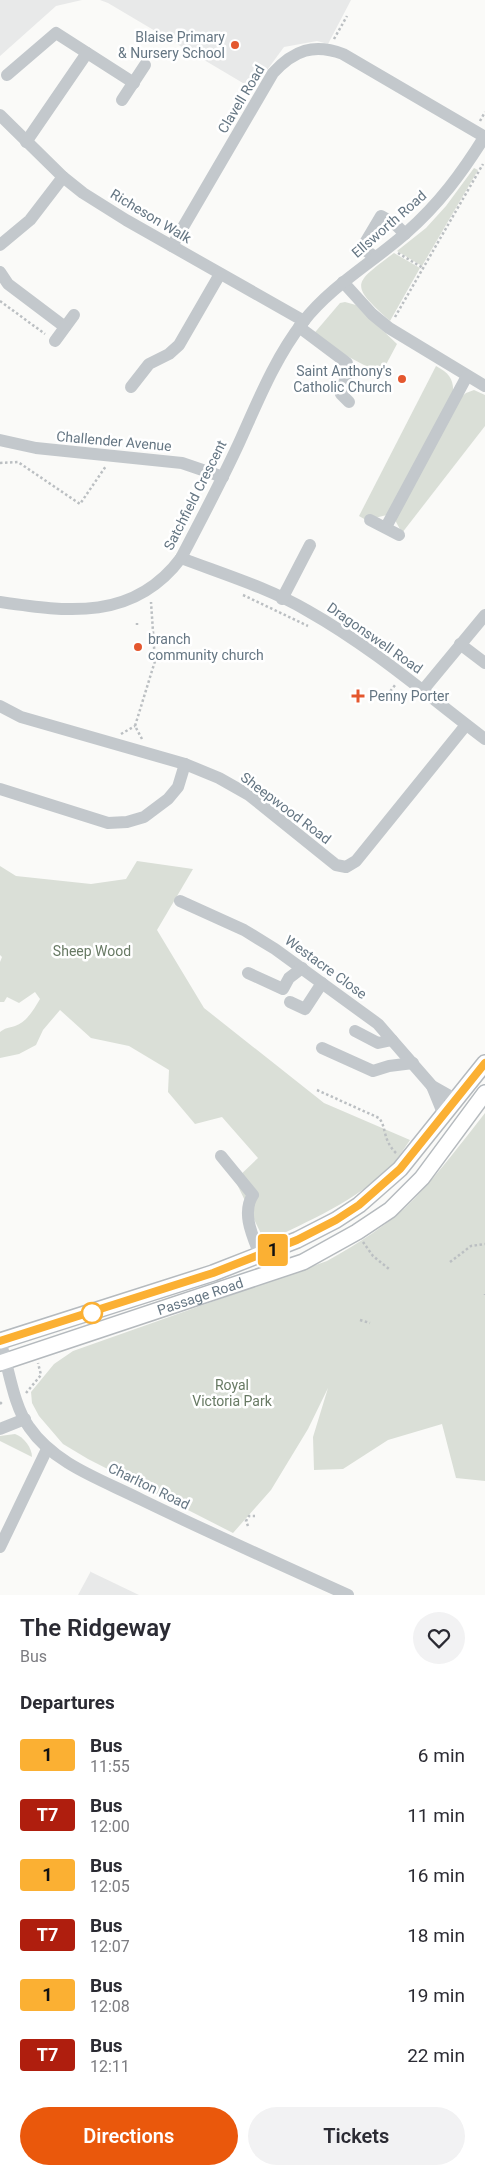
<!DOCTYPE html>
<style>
body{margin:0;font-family:Roboto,sans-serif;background:#f2f2f3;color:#2b2b33;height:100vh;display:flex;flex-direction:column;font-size:19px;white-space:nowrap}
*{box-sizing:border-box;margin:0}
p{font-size:16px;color:#7c7c81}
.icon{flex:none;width:28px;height:28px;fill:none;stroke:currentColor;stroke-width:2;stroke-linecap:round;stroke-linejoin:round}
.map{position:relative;height:1595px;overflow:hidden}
.drawer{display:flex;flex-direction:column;background:#fff;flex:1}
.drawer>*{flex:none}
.badge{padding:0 10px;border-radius:4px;font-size:18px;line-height:32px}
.map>.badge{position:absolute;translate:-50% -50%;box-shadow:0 0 0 2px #fff}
h2{padding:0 20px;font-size:19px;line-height:45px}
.round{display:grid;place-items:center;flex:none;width:52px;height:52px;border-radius:26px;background:#f2f2f3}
.headline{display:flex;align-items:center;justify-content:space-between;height:85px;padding:0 20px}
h1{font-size:24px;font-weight:600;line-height:38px}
.primary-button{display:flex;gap:10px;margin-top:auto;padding:10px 20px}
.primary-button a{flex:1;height:58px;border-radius:30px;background:#ea580c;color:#fff;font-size:20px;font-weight:600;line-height:58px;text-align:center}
.primary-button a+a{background:#f2f2f3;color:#2b2b33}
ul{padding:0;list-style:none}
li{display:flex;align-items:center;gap:15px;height:60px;padding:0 20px}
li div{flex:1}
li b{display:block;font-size:19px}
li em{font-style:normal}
li .badge{min-width:55px;font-weight:700;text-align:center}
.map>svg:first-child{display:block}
.built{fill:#e8e9e9}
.green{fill:#dadfd7}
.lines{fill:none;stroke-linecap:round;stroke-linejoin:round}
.major-casing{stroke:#b5babe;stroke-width:18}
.path{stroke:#bbbfc2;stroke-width:2.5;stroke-dasharray:2.5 2.5;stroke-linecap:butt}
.minor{stroke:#c3c8cc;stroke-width:12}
.major{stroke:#fff;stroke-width:15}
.line-casing{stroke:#fff;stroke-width:11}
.line{stroke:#fbb033;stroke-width:8}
.poi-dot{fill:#e4572e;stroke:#fff;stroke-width:2}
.stop-dot{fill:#fff;stroke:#fbb033;stroke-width:2.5}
.labels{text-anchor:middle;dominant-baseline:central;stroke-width:5;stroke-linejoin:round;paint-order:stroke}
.poi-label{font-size:14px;fill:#657683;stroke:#fff;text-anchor:end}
.street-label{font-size:14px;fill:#657683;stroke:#fff}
.park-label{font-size:14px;fill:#687a64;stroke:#fff}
</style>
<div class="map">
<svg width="485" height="1595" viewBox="0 0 485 1595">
<rect width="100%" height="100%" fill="#fafaf8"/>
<g class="built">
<path d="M0,0H82L56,6L0,56Z"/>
<path d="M100,0H351L328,44L317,41L284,47L253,89L108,3Z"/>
<path d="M91,1571V1572L139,1595H78Z"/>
</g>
<g class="green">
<path d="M474,168L478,170L422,266L397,251L426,228L446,206Z"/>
<path d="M394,253L420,268L390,321C349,284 353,284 394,253Z"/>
<path d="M345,302L356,305L397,344L381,374L311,337L340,303Z"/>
<path d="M436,366C449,373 454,379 453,394L387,515L366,520L359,516Z"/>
<path d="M474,390L485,395V426L402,533L395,520L459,399L466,393Z"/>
<path d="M137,861L193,869L157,930L204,1008L324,1103L410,1140C404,1149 398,1158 391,1166C356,1201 309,1221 265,1242L235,1180L258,1158L222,1117L195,1124L168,1092L169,1070L129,1046L91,1038L60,1010L43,1030L36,1045L19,1054L0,1058V1032C5,1028 8,1028 15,1026C27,1022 34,1009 40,999L35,992L19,1003L7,997L4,1002H0V962L2,957L0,955V866L16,876L91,884L126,879Z"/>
<path d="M485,1113V1481L456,1478L442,1424L388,1440L343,1469L314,1470L313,1437L328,1388L308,1429L271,1490L233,1533L88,1459L63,1444L39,1416L32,1403L31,1392L54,1364L73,1351L327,1261C357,1244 390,1224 414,1199C440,1172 462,1142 485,1113Z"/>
<path d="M15,1434C24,1437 32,1448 32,1457L0,1441V1436Z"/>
</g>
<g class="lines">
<defs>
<g id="major">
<path d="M0,1341L213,1273L297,1240L336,1220L359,1205L400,1169L485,1063"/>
<path id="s1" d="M0,1363L303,1262L357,1232L390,1210L422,1178L485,1093"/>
</g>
</defs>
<use href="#major" class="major-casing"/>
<g class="path">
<path d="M334,39L347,16"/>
<path d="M480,121L485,112"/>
<path d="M398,253L423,268"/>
<path d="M0,301L45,334"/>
<path d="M395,317L483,164"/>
<path d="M0,463L18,462L80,504L106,466"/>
<path d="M243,595L308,626"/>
<path d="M137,623V625"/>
<path d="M384,699L396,684"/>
<path d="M121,734L135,726"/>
<path d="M142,739L135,726L155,661L151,602"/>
<path d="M317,1090L379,1118C387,1128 382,1139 396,1153"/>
<path d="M363,1242L373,1256L389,1269"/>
<path d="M450,1262L471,1246L485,1244"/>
<path d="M485,1295V1294"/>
<path d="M360,1320L370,1323"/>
<path d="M26,1393L41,1375L38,1363"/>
<path d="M0,1404L2,1402"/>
<path d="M248,1526L246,1521L249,1516H255"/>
</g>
<g class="minor">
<path d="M7,75L56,33L134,83"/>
<path d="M122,100L145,65"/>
<path d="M0,115L63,177L83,193L126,220L304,321"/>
<path d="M26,142L87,53"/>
<path d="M0,245L30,220L63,177"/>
<path d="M172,246L273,73C294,50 314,43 343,54L485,137"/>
<path d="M375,257L362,248L381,216L395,224L405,234"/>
<path d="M0,272L8,284L65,327"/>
<path d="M343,282L372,314L389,328L485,386"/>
<path d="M299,327L347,363L348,370L341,394L349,402"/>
<path d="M55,341L74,315"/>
<path d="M131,387L149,364L169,354L179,345L220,274"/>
<path d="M0,440L36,448L182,463L223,477"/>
<path d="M370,520L399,535"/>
<path d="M386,527L467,376"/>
<path d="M181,558C223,574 269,588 308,611C372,647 427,695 485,739"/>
<path d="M282,599L310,545"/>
<path d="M0,602C68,612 134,621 181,558C201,520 221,482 239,443C258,401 275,358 303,322C331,286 372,263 406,233C439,204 462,173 485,136"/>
<path d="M460,644L485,663"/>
<path d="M423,690L485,615"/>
<path d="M0,706L21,717L185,764L219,778L249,795L336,865L346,867L356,861L466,725"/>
<path d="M0,789L108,823L127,822L144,817L168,799L178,787L185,764"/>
<path d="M180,901L244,930L275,949L378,1024L432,1086L455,1099"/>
<path d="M248,973L283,989L289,978L302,968"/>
<path d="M290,1002L305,1009L322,983"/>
<path d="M355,1031L378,1043L392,1040"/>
<path d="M322,1048L373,1071L389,1066L413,1063"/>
<path d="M432,1086L443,1113"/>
<path d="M221,1156L253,1195C241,1213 253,1237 260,1255"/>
<path d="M0,1341C9,1368 13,1405 29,1427C55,1465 103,1480 142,1500C210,1533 279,1564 348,1595"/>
<path d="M0,1429L25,1419"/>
<path d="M0,1547L47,1449"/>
</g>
<use href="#major" class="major"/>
</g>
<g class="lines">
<defs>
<path id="line" d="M0,1341L213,1273L297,1240L336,1220L359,1205L400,1169L485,1063"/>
</defs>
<use href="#line" class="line-casing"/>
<use href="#line" class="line"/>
</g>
<g class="poi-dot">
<circle cx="235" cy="45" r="5"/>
<circle cx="402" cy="379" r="5"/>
<circle cx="138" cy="647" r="5"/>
<path d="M355.5 688.5h5v5h5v5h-5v5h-5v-5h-5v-5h5z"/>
</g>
<circle class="stop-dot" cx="92" cy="1313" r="10"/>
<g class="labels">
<g class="poi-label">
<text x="225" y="37">Blaise Primary<tspan x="225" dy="16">&amp; Nursery School</tspan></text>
<text x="392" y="371">Saint Anthony's<tspan x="392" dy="16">Catholic Church</tspan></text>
<text x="148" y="639" text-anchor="start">branch<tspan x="148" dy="16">community church</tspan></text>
<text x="369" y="696" text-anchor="start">Penny Porter</text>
</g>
<g class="street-label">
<text transform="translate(241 99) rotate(-59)">Clavell Road</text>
<text transform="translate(151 216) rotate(31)">Richeson Walk</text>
<text transform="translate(389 224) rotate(-41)">Ellsworth Road</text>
<text transform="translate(114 441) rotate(5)">Challender Avenue</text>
<text transform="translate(195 495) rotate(-63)">Satchfield Crescent</text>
<text transform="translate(375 638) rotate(35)">Dragonswell Road</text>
<text transform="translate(286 808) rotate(37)">Sheepwood Road</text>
<text transform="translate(326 967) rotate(36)">Westacre Close</text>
<text stroke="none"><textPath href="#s1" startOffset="211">Passage Road</textPath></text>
<text transform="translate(149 1486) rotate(26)">Charlton Road</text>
</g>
<g class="park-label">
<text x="92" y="951">Sheep Wood</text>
<text x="232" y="1385">Royal<tspan x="232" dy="16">Victoria Park</tspan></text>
</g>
</g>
</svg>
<b class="badge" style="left:273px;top:1250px;background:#fbb033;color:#111">1</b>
</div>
<section class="drawer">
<div class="headline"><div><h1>The Ridgeway</h1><p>Bus</p></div><a class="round"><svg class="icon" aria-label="heart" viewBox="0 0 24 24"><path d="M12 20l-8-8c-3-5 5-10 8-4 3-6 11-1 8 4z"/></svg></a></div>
<h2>Departures</h2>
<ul>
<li><span class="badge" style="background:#fbb033;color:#111">1</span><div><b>Bus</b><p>11:55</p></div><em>6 min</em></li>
<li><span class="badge" style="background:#af1e0e;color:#fff">T7</span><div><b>Bus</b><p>12:00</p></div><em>11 min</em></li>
<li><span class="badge" style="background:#fbb033;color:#111">1</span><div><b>Bus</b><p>12:05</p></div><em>16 min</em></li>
<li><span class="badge" style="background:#af1e0e;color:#fff">T7</span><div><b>Bus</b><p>12:07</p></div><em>18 min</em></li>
<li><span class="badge" style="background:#fbb033;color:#111">1</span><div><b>Bus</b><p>12:08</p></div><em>19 min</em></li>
<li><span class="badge" style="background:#af1e0e;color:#fff">T7</span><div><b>Bus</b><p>12:11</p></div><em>22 min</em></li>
</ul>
<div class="primary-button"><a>Directions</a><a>Tickets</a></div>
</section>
